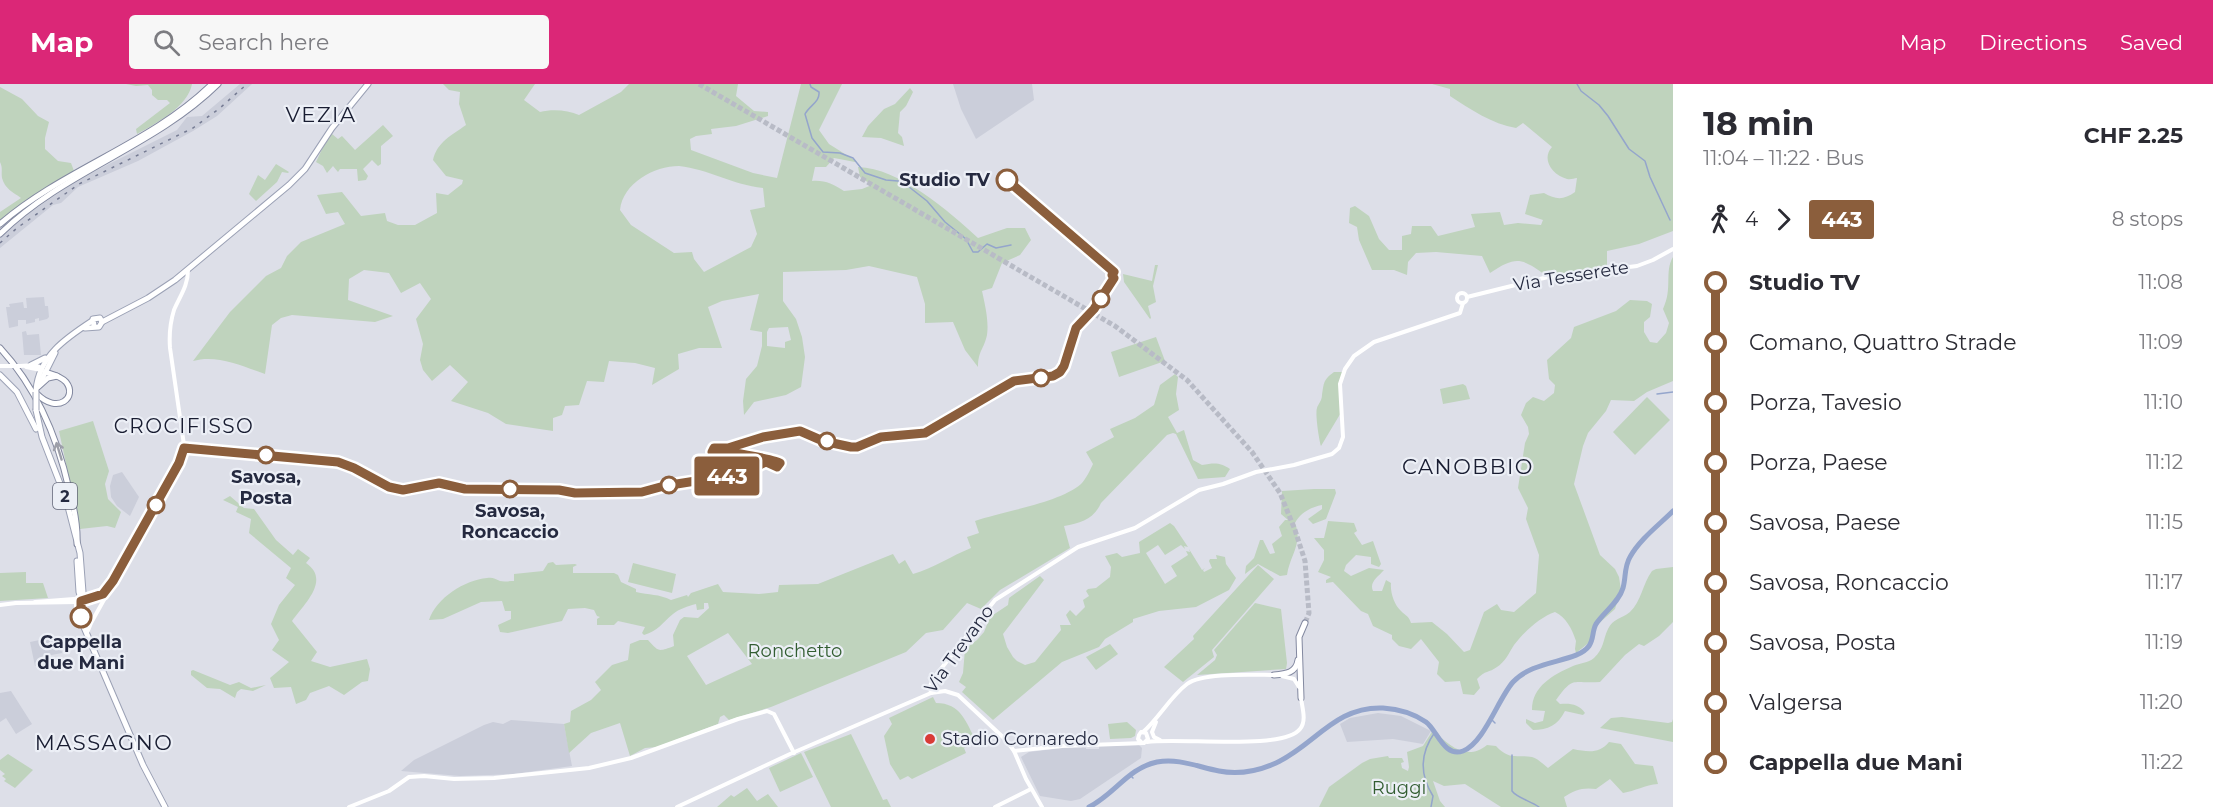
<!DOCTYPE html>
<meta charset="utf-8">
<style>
body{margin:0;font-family:Montserrat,sans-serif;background:#f7f7f7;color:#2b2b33;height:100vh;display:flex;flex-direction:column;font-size:22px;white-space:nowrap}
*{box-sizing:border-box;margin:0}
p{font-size:20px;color:#7c7c81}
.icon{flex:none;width:33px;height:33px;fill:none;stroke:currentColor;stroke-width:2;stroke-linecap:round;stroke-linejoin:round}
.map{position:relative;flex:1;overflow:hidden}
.drawer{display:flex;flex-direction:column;background:#fff;width:540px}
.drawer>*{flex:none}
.badge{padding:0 12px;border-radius:4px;font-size:21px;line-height:39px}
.map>.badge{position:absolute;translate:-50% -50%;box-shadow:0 0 0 3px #fff}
.legs{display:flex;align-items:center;gap:9px;height:66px;padding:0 30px;font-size:20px}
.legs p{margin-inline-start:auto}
.head{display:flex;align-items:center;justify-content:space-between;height:102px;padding:0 30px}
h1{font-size:33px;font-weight:700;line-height:45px}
ul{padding:0 30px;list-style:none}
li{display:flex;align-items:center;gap:21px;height:60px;font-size:22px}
li i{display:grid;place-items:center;width:9px;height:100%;margin:0 8px;background:currentColor}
li i::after{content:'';width:15px;height:15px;margin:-8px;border:4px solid;border-radius:50%;background:#fff}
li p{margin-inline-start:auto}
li:first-child i{background:linear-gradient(#0000 50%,currentColor 0)}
li:last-child i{background:linear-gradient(currentColor 50%,#0000 0)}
header{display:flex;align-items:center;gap:36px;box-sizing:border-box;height:84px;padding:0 30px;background:#db2777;color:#fff}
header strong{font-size:28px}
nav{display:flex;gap:33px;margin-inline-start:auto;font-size:21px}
.search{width:420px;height:54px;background:#f7f7f7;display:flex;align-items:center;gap:15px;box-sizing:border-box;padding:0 21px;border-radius:6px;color:#7c7c81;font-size:22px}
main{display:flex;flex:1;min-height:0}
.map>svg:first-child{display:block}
.built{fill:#cbceda}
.green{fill:#bfd3bd;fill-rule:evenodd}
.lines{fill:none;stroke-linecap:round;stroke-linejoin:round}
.stream{stroke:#94a5cc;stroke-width:1.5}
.river{stroke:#94a5cc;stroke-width:5}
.trunk-tunnel{stroke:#b8bbc6;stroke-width:5;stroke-dasharray:5 2.5;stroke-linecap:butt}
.primary-casing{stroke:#9ba1b5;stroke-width:7}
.trunk-casing{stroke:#8389a0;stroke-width:7}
.secondary{stroke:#fff;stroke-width:4}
.primary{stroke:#fff;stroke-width:5}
.trunk{stroke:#fff;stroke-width:5}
.rail{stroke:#757b93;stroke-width:1.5;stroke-dasharray:3 6;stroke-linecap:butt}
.primary-bridge-casing{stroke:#9ba1b5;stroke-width:7;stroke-linecap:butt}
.secondary-bridge{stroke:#fff;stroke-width:4}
.primary-bridge{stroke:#fff;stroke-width:5}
.oneway{stroke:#9d9fa9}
.line-1-casing{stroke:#fff;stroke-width:14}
.line-1{stroke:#8b5e3c;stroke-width:9}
.stop-1-dot{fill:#fff;stroke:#8b5e3c;stroke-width:3}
.poi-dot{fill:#d93b36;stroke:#eceff6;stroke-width:2}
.labels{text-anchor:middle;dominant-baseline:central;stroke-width:4.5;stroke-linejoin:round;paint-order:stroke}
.shield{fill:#eceff6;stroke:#616577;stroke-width:1.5}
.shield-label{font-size:16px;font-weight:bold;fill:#252a40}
.stop-label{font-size:18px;font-weight:bold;fill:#252a40;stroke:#eceff6}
.street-label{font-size:18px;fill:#252a40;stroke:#eceff6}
.park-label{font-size:18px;fill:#325d31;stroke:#eceff6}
.poi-label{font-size:18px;fill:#252a40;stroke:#eceff6;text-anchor:start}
.neighbourhood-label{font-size:20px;letter-spacing:1.5px;fill:#181c31;stroke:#eceff6}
.quarter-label{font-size:21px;letter-spacing:1.5px;fill:#181c31;stroke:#eceff6}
</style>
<header>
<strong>Map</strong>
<div class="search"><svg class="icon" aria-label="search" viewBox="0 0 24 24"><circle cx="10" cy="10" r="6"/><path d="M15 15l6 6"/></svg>Search here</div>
<nav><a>Map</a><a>Directions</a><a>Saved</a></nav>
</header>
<main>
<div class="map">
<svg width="1673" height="723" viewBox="0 0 1673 723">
<rect width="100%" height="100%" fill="#dddfe8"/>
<g class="built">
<path d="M240,0H252L217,32L193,47L138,77L78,103L61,119L53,121L0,164V154L12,141L77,96L177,46L187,33L202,32Z"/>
<path d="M953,0H1032L1034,16L976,55L961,25Z"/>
<path d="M44,213L45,222H48L49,233L47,235L39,237V234L35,235V238L26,240V236H18V242L9,244L6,223H10L9,220L23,218L24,224H27L26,214Z"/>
<path d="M26,247L27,251L39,250L41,271H24L22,248Z"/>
<path d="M122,388L139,413L130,432L117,422L111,413L110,402L113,391Z"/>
<path d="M59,552L62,569L41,573L42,581L35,582L30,558Z"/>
<path d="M11,607L32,640L16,650L6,634L0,638V609Z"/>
<path d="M1378,629L1401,632L1431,647L1423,660L1393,655L1347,658L1340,640L1350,634Z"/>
<path d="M511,636L564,640L572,682L514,690L460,692L401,687L414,676L484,641L493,638L503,640Z"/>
<path d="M1139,661L1142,664L1141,674L1080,715L1071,717L1040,712L1021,673L1029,668L1062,664L1086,663V665H1099V662Z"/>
</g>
<g class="green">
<path d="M126,0H192C188,23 155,40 137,50L136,45L170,19L167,16H158L152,11V6L148,1L136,2Z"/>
<path d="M443,0H535L524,16L540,28C552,25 568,26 579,31L621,8L629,0H738L736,12L754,27L768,28V32L736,42L711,45L712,50L696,52L690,55L691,66L753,89L777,94L801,0H842L819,46L829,60L856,77L855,78L834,74L826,83H815L812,97C825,96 833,100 844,107L862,105L872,101L860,93L858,83C899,84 949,127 978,154L1007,144H1025L1031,156L1020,171L1002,179L992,204L982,207C985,221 989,237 987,251C984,265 978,267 978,283L965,266L953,238L925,239V220L917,193L869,182L846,186L783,188V217L796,235L802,253L805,273L801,303L786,311L754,318L744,331L743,317L746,295L757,282L762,262V248L750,246L759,210L722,217L708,223L722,264H699L678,270L679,285L652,301L655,284L635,279L609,277L604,298L587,297L579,321L565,322L562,331L553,334V347L506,340L488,329L451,317L468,298L450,281L432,297L423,286L420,276L423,260L416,235L431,215L420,199L401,209L389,189L364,186L349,195L348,216L393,232L375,238L292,231L281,234L272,241L265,290C243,282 216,270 193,277L230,228L266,192L281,184L287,172L301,158L345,140L338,128L326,130L317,111L342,108L361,132L385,129L387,137L398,141H415L437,129L436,109L448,111L462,100L463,96L446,92L433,76C437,58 452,51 466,41L459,20L460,8L449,6ZM679,82C708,85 733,101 763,104L765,123L750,126L757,150L751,163L704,188L694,175L692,168L674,169L631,141L620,126C623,99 654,82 679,82ZM788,243L791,256L785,258V264L767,262V248L769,244Z"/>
<path d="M1432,0H1673V147L1639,160L1607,167V186L1548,193C1522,174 1517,171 1490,189L1482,172L1436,168L1416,169L1408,178L1407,191L1394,186H1372L1359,156L1357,143L1349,139L1350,124L1355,122L1369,132L1379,155L1389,166H1402V152L1411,150L1412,142H1431L1438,152L1475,143L1471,130L1500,128L1504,141L1518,139L1541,141L1543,136L1525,130L1530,111L1544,109C1556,116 1564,116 1575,108L1577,94C1574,94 1571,96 1567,95C1552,91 1541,75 1552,63L1523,39L1516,44C1492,40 1470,25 1450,12V5Z"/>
<path d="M0,3L22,15L38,32L49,38L45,54V65L58,77L71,79L74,87L24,118L0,137V128L21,114C13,108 5,105 2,94C1,88 3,84 0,78Z"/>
<path d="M910,4L913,8L906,22L900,28L898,49L902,53L904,62L881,54L862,53L868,42L884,25L895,20Z"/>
<path d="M383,41L393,52L381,62V80L378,82L372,76L363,85L368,92L366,96L358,97L357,85H340L338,88L333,82L327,89L323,82L316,78L324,61L332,50L338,55L342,52L355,66Z"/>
<path d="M276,80L289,88L288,89L282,88L277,98L256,117L249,110L258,91L265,96Z"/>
<path d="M1673,173V297L1647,308L1634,317L1611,316L1606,327L1588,349L1583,362L1574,400L1600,471L1615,485L1619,493L1621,506L1615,525L1597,541L1591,557L1576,569L1575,565L1576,557C1572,545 1566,533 1555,528C1540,533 1524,548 1514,561C1509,569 1505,578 1497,583C1489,589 1485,586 1477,595L1480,604L1474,611L1463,610L1460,597L1445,598L1437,590L1439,578L1421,555L1411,565L1399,562L1392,555V551L1373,542L1368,530L1361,527L1333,498L1326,499V496L1331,493L1318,488L1324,476V466L1314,454H1324L1328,437L1354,439L1357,447L1354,449L1362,461L1373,457L1381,480L1379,483L1371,480V473L1356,471L1346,481L1344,487L1351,492L1369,484L1384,486C1378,493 1369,498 1373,507H1382L1386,496L1391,499C1390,508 1394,521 1401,527C1406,532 1409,532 1411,539L1432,538L1447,550L1464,568L1470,566L1484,528L1497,520L1501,526L1514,528L1536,509L1539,471L1526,435L1528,424L1518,404L1525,359L1529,350L1528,343L1521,331L1526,319L1533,313L1544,317L1554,309L1555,301L1549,295L1547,276L1571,254L1574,243L1616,227L1630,216L1647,217L1652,220L1650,233L1644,238V248L1650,258L1657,259L1666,249L1669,239L1663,225C1673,204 1664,188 1673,173Z"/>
<path d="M1155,181H1158L1153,202L1156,218L1148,222L1151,234L1150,235L1124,198L1123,190L1152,197Z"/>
<path d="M1156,253L1165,277L1119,293L1111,268Z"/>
<path d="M1334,288H1343L1341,295L1342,327L1321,362C1319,356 1315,329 1317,324C1318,320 1322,317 1322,311C1324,299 1323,296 1334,288Z"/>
<path d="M1175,290L1178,293L1176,310L1179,326L1168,333L1177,349L1184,346L1193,376L1202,381C1214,379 1220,378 1230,385L1225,393L1198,395L1176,350L1173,349L1167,351L1101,419C1094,435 1081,439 1064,442L1070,464L1000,506L981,525L967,519L943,546L926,549L906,568L771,623L729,636L724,631L720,633L718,640L657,663L645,664L630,672L620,639L591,649L569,669L564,640L570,638L571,627L591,616L601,606L595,598L612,581L628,576L630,560L640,556H648C659,568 658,568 674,562L673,551L680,536L684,533L698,534L709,524L708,519H704V525L697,526L696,520C688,522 679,525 673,530C662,539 658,547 644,551L642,549L645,543L618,537L614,541H597V535L600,533L597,532L594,526L585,524L568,525L562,537L508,549L500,548L498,541L511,535V527H505L502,517L481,518L443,535L429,536C436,514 465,496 487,494C493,493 495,495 500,497C504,498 510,497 514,497V490L543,487L548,479L553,478L556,481L575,480L577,481L573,483V489H614L618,491L621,498L636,505V508C649,511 659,510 671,516L687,511L688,513L691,509L718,500L723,508L759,510L778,508L779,501L818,500L893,470L899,480L905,476L913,490C934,484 951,472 971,464L967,453L979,449L975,437C1004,427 1059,419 1081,400C1086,395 1090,386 1093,380L1086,368L1114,353L1110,345L1135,334L1154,321L1160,301ZM728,549L752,580L706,601L687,572Z"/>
<path d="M1463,300L1466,302L1470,315L1443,320L1440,305Z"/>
<path d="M1647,313L1670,336L1635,371L1613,348Z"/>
<path d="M93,337L109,387L105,400L108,415L121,428L115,444L107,442L80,445L59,347Z"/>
<path d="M1314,405H1335L1336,409L1326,435L1313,440L1308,435L1322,425V421C1311,423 1300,429 1295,439C1303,460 1290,471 1287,491L1280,492L1258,480L1245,490L1246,482L1254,474L1260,456H1263L1270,470L1275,469L1272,460L1282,452L1279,443L1285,436H1288L1281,430L1282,407Z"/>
<path d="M230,412L244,424L254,425L276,456L293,471L298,465L310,474L306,479C331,496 304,520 292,537L317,568L311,577L330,583L367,575L370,585L368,597L362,598L344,611L329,602L310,609L306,616L296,620L291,603L274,604L270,594L289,578L272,566L279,556L271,540L279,521L295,501L286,494L291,484L249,449L251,435L236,428L238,423L223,416Z"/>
<path d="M1170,439L1174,442L1188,463L1184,462L1185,465L1181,461L1165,471L1158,461L1146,469L1165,500L1177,492L1171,482L1188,471L1186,467L1190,468L1189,465L1202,486L1205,484L1203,486L1204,488L1212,484L1209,477L1210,475H1217L1216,471L1225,473L1226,480L1236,494L1229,506L1196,523L1159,527L1133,535V538L1105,555L1099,563L1062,578L993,636L962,608L966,603L959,598L963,589L965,565L977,556L984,548L990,533L1008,521L1009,514L1040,492L1044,496L1003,550L1007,563L1013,573L1017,577L1025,581L1035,578L1061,546L1060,541H1071L1066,531L1070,526L1076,532L1085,523L1083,516L1089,512L1086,507L1088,505L1096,504L1110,493L1111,483L1105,472L1117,469L1122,473L1140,469L1139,458Z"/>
<path d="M633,479L676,490L672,509L628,498Z"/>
<path d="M1258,481L1274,495L1212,566L1214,573L1183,598L1164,583L1194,555L1193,552Z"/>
<path d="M1673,483V538L1659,552L1644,562L1639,560L1625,571L1600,598C1572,600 1574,591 1556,616L1560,620C1570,619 1579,620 1585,629L1583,631L1565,627C1558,641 1548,646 1533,646L1526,639V635L1535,639L1543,637L1545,627L1532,626C1532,602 1553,591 1573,582C1580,579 1588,579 1594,574C1604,565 1603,555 1608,545C1613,534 1622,535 1630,528C1641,518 1643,499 1652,487L1656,485Z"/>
<path d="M26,488V499H43L48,514L0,517V489Z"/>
<path d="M1255,519L1281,525L1287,579L1286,585L1197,591L1215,576L1217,571L1214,566Z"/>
<path d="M1110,560L1118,570L1096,586L1086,573Z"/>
<path d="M193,586L230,601L239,598L251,604L266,601L253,607L241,605L237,608L235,614L220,605L207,604L191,591V587Z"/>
<path d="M933,613L936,619C961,619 966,638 976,657L964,664L966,669L912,695L908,692L900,696L890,680L884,652L892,640L889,634Z"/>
<path d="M1622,633L1668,639L1672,638L1673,635V658L1600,644L1611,634Z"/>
<path d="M1127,638L1136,646L1135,652L1131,654L1110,655L1108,640Z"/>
<path d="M1433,646C1449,661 1466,678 1487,661L1496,662C1510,677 1516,670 1532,673C1537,674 1543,680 1548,684L1573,665C1588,668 1599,670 1609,658L1621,660L1635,680L1653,682L1658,700C1645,701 1635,707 1623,709L1610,695L1596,705C1583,703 1574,706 1564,713L1567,723H1501L1465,700L1444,702L1433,697L1440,717L1445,723H1319L1329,703L1362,679L1370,675L1388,672L1389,674H1402L1404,678L1401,679L1402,684L1408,687L1409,683L1407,668L1423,662Z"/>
<path d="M851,650L883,716L887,715L891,723H831L804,668Z"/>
<path d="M801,669L813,693L780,708L769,684Z"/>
<path d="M8,670L33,686L15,704L4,697L6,695L2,692L5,690L0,686V676Z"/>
<path d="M747,704L757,717L768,710L778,723H717L731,711L734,713Z"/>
</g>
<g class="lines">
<g class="stream">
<path d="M810,0L811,3L819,8C820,18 810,21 805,30L812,54L823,68L840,69L853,74L865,89L886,96L898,97L904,99L927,117L945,138L966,155L973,168H978L987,160L996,164L1011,161"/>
<path d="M1577,0L1581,7L1599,21L1608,32L1629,65L1645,77L1650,93L1670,136"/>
<path d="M1657,310L1673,308"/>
<path d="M1491,635L1495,639"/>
<path d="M1512,671V707C1517,714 1531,717 1539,723"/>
<path d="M1130,691L1133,694"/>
<path d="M1431,723L1433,712C1419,690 1420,669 1435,648"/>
</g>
<path class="river" d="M1089,723C1114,711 1128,684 1157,678C1179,674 1198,683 1219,687C1239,691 1258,687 1276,679C1315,661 1335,622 1383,624C1398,625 1413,629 1426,638C1437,646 1444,674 1463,667C1484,659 1498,615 1513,598C1534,575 1577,579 1589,562C1594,555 1592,547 1596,540C1604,528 1619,518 1623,504C1626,494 1624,483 1630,473C1640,455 1659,441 1673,427"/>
<path class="trunk-tunnel" d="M699,0L1115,242L1187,296L1252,368L1280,409L1295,446L1305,477L1309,529L1305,539"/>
<defs>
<g id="primary">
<path d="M102,238L148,214L175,196L289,101L305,85L332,44L368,0"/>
<path d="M85,244L99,243L102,238L100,234L93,235L94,242"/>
<path d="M31,281L45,274"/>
<path d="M0,291L17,308L36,345"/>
<path d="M39,301L55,269"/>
<path d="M36,306C39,272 66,254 92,237"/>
<path d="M36,326L42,353L66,415L80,469L83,508L80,521L83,541L143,681L165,723"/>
<path d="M77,477L79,508L83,521L85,535"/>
</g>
<g id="trunk">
<path d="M0,140C65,84 151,60 212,0"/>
<path d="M0,150C64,87 154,63 218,0"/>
<path d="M0,264C37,304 57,352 69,405C74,423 78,441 77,460"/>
<path d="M38,303L48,294L57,292"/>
<path d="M37,310C58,331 78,313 66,298C61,292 51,290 45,288"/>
<path d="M1274,591C1286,590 1296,589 1298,576"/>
<path d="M1301,614L1299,553L1305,539"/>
</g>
</defs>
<use href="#primary" class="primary-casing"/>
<use href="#trunk" class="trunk-casing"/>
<g class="secondary">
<circle cx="1462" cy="214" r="5"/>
<path d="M1467,213L1548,193L1637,182L1653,176L1673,165"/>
<path d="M0,282H8"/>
<path d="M20,282L35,281L42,284"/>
<path d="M26,283L41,286"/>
<path d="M35,518L74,515L92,517L105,513"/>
<path d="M16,519L77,518L86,514L103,510L113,497L179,379L184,361L170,264C169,251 170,239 174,226C180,212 188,202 188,186"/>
<path d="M0,521L16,519"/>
<path d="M87,549L91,539L110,505"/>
<path d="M1282,592L1294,595L1299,603"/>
<path d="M931,609L930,602L933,595L995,516L1078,463L1135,444L1199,406L1223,400L1256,388L1294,381L1332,370L1339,364L1343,353L1340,300L1345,285L1354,272L1374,258L1460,229L1463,219"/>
<path d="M1156,638L1152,648L1154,653L1160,656"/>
<path d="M1143,648C1159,634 1170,613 1187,600C1202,588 1255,591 1275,591"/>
<path d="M1147,658C1178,653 1283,667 1300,645C1307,637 1302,623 1301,614"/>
<path d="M1014,667L1062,662L1144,659L1148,655L1146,649L1141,648L1139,651L1138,655L1141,658"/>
<path d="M349,723L389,707L409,693L424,692L454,695L494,694L589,684L631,674L738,635L767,627L774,630L794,669"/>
<path d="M677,723L790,670L931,609L945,607L958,611L1006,656L1014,667L1026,695L1042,723"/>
<path d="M995,723L1031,705"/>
</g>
<use href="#primary" class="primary"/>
<use href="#trunk" class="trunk"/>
<path class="rail" d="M0,159L17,144L79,100L193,44L220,24L247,0"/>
<defs>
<path id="primary-bridge" d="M36,326V308"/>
</defs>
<use href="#primary-bridge" class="primary-bridge-casing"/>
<path class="secondary-bridge" d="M8,282H20"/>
<use href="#primary-bridge" class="primary-bridge"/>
</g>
<defs><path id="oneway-shaft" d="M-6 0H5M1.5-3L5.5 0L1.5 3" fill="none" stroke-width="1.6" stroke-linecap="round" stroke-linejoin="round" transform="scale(1.5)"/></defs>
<use class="oneway" href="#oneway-shaft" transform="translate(59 367) rotate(-107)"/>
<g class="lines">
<defs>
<path id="line-1" d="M81,533V517L103,510L113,497L179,379L184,364L338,378L354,384L389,403L403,406L439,399L465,405L559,406L575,409L642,408L664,402L740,390L766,378L777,383L780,379C777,376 736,369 728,368C723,367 719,369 714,369L712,368L714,364H728L763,353L800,347L823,357L851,363H857L881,353L925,349L1014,297L1053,292L1060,288L1064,282L1076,244L1094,225L1114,194L1112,191L1114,188L1007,96"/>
</defs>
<use href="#line-1" class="line-1-casing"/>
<use href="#line-1" class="line-1"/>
</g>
<g class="stop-1-dot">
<circle cx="1007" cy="96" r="10"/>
<circle cx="1101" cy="215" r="8"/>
<circle cx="1041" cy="294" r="8"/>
<circle cx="827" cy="357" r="8"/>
<circle cx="266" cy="371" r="8"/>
<circle cx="669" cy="401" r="8"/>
<circle cx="510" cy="405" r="8"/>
<circle cx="156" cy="421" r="8"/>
<circle cx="81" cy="533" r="10"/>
</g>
<circle class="poi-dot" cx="930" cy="655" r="6"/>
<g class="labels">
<rect class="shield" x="53" y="399" width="24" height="26" rx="4.5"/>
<g class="shield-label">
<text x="65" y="412">2</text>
</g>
<g class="stop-label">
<text x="990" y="96" text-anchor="end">Studio TV</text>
<text x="266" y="393">Savosa,<tspan x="266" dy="21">Posta</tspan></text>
<text x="510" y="427">Savosa,<tspan x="510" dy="21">Roncaccio</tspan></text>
<text x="81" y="558">Cappella<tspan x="81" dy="21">due Mani</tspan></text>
</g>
<g class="street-label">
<text transform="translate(1571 192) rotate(-9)">Via Tesserete</text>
<text transform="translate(959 565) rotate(-54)">Via Trevano</text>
</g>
<g class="park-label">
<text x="795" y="567">Ronchetto</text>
<text x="1399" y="704">Ruggi</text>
</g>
<g class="poi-label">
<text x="942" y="655">Stadio Cornaredo</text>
</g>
<g class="neighbourhood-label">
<text x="184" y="342">CROCIFISSO</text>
</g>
<g class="quarter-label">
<text x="321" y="30">VEZIA</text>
<text x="1468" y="382">CANOBBIO</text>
<text x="104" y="658">MASSAGNO</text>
</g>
</g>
</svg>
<b class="badge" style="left:727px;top:392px;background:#8b5e3c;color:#fff">443</b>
</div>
<section class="drawer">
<div class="head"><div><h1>18 min</h1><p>11:04 – 11:22 · Bus</p></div><b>CHF 2.25</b></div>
<div class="legs"><svg class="icon" aria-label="walk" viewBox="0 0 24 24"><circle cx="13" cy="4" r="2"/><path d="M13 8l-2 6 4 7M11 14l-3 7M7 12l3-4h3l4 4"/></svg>4<svg class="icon" aria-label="forward" viewBox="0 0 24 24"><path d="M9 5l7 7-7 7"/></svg><b class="badge" style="background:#8b5e3c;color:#fff">443</b><p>8 stops</p></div>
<ul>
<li><i style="color:#8b5e3c"></i><b>Studio TV</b><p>11:08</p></li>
<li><i style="color:#8b5e3c"></i><span>Comano, Quattro Strade</span><p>11:09</p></li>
<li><i style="color:#8b5e3c"></i><span>Porza, Tavesio</span><p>11:10</p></li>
<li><i style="color:#8b5e3c"></i><span>Porza, Paese</span><p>11:12</p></li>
<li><i style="color:#8b5e3c"></i><span>Savosa, Paese</span><p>11:15</p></li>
<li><i style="color:#8b5e3c"></i><span>Savosa, Roncaccio</span><p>11:17</p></li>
<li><i style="color:#8b5e3c"></i><span>Savosa, Posta</span><p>11:19</p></li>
<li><i style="color:#8b5e3c"></i><span>Valgersa</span><p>11:20</p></li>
<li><i style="color:#8b5e3c"></i><b>Cappella due Mani</b><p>11:22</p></li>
</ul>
</section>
</main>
